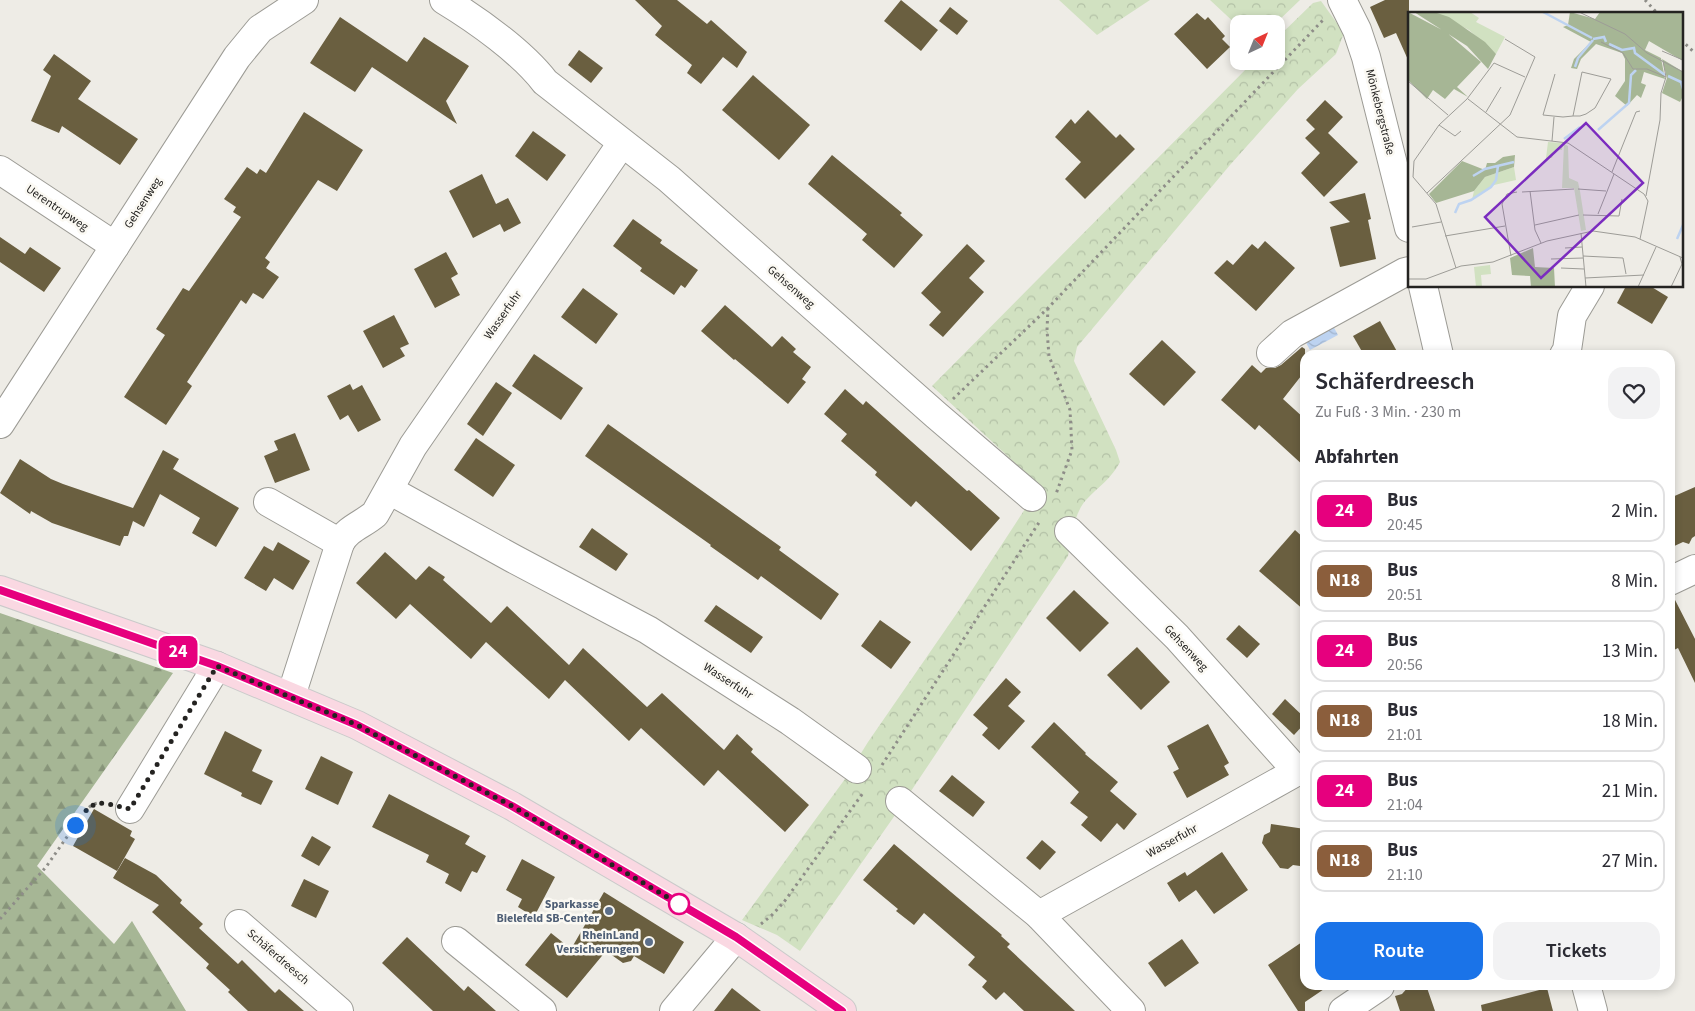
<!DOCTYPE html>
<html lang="de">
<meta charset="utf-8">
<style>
body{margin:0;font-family:"Source Sans 3",sans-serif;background:#f2f2f3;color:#2b2b33;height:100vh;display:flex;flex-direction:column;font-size:19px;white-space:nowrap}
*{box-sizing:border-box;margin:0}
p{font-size:16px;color:#7c7c81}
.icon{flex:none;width:28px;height:28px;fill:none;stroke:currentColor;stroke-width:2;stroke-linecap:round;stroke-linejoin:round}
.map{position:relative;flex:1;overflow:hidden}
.details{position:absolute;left:1300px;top:350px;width:375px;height:640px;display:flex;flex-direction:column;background:#fff;border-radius:15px;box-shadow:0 2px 8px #0003}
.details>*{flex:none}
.badge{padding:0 10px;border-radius:8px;font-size:18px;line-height:32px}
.needle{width:32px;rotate:43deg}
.tools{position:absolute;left:1230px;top:15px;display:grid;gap:10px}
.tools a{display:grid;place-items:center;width:55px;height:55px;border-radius:10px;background:#fff;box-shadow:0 2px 8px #0003;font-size:25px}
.you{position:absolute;width:25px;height:25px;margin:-12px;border:4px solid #fff;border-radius:50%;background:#1a73e8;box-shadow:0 0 0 8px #1a73e833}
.map>.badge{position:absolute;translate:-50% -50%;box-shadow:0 0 0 2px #fff}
h2{padding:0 15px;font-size:19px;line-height:45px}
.round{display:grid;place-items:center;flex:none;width:52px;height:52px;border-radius:15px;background:#f2f2f3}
.summary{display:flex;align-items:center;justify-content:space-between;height:85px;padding:0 15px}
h1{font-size:24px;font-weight:600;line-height:38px}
.action{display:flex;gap:10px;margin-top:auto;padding:10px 15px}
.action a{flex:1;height:58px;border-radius:15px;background:#1a73e8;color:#fff;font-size:20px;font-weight:600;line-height:58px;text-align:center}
.action a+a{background:#f2f2f3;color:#2b2b33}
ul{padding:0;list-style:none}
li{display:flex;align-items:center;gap:15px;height:62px;margin:0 10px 8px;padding:0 5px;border:2px solid #e1e1e2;border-radius:15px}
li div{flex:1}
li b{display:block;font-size:19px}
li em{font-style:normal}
li .badge{min-width:55px;font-weight:700;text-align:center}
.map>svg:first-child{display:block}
.forest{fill:url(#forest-firs)}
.park{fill:url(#park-crowns)}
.water{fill:url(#water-waves)}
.building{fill:#6a5f40}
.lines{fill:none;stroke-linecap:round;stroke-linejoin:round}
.minor-casing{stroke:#9c9b95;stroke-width:30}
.major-casing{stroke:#cacaca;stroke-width:30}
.path{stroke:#8e8d88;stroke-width:3;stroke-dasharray:2.5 4;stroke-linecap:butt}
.minor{stroke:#fff;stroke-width:28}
.major{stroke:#fad8e2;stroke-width:28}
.line-casing{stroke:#fff;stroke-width:11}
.line{stroke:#e6007e;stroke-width:8}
.walk{stroke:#242321;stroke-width:5;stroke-dasharray:0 9}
.stop-dot{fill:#fff;stroke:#e6007e;stroke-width:2.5}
.service-dot{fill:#5c6f8a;stroke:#fbf9f3;stroke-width:2}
.labels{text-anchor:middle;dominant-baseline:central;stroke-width:5;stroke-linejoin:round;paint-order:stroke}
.street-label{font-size:12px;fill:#242321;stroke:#fbf9f3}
.service-label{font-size:12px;font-weight:bold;fill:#4e5e75;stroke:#fbf9f3;text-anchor:end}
.inset-river{fill:none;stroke:#bdd3f1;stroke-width:2.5}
.inset-road{fill:none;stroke:#9d9c97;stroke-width:1}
.view{fill:#7b2cbf;fill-opacity:0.15;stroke:#7b2cbf;stroke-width:2.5}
.inset-edge{fill:none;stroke:#242321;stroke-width:2.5}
</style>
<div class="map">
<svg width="1695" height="1011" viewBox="0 0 1695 1011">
<defs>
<pattern id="forest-firs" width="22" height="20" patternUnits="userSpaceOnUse" patternTransform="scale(1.25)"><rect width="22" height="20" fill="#a6b695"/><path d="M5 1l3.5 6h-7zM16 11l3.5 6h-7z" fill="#879479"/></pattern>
<pattern id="park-crowns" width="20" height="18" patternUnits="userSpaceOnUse" patternTransform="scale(1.25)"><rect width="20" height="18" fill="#d1e1c1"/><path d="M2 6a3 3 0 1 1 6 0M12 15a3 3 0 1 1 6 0" fill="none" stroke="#b3c1a6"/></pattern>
<pattern id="water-waves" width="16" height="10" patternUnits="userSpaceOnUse" patternTransform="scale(1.25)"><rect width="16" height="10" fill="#bdd3f1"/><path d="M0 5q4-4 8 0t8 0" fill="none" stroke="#a2b5ce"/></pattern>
</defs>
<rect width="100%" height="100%" fill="#eeece6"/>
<path class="forest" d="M0,613L173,673L37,866L114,944L132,921L186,1011H0Z"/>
<g class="park">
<path d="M1059,0H1150L1097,35Z"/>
<path d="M1210,0H1300L1275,24H1239V27Z"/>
<path d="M1321,1L1344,33L1336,54L1298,89L1230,165L1077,347L1074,361L1116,450L1120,462C1112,478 1098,487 1086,500C1073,515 1072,537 1068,556L893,818L800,951L777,935L742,920L845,779L868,742L957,613L1040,486L932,386L1254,61H1276V39L1313,3Z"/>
</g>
<path class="water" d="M1332,324L1338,335L1310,350L1304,339Z"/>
<g class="building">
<path d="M635,0H677L707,24L711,20L747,52L737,68L723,57L701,84L687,73L692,65L655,35L662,26Z"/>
<path d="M901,0L938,30L921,51L884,21Z"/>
<path d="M1385,0H1409V62L1396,33L1384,38L1370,7Z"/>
<path d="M950,7L968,21L957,35L939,21Z"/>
<path d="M1197,13L1205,20L1208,17L1225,36L1222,39L1230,47L1207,69L1174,34Z"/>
<path d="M340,17L407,62L424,37L469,66L446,101L457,124L372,67L355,92L310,63Z"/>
<path d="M579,50L603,68L591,83L568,65Z"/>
<path d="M54,54L91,81L78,99L138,139L120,165L62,126L59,133L31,121L51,76L43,70Z"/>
<path d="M753,75L810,125L779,160L722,110Z"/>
<path d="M1325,100L1343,117L1328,133L1358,162L1324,197L1301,173L1320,153L1305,138L1315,129L1306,120Z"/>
<path d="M1088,110L1116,138L1120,134L1135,149L1085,199L1065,179L1081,162L1055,137L1071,119L1075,124Z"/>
<path d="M304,112L363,150L337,191L318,180L265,258L270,262L266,268L279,277L263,299L253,293L246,304L241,300L187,382L192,386L166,425L124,397L165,335L156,329L183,288L189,291L241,217L233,212L236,207L224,199L247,167L257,174L260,169L266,173Z"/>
<path d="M533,131L566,155L547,181L515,156Z"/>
<path d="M832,155L902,213L900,215L923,235L894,268L862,240L867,234L808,184Z"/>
<path d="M482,174L496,204L508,198L521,223L504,232L500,224L473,238L449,191Z"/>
<path d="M1365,193L1371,219L1368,220L1376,259L1340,267L1330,227L1350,222L1329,202Z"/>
<path d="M633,219L662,240L660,243L698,270L685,288L681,285L674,295L640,271L642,268L613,246Z"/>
<path d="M0,237L25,254L30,247L61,268L44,292L0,262Z"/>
<path d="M1265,241L1295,268L1256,311L1214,273L1227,260L1233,265L1252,244L1258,249Z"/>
<path d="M967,244L985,261L969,278L984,292L943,337L929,325L941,312L921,293Z"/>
<path d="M446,252L458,274L451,278L460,295L435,308L414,269Z"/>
<path d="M1626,286H1650L1668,297L1652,324L1617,303Z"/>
<path d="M583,288L618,314L596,344L561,317Z"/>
<path d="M725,305L772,347L782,336L796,349L793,352L811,367L802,379L806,382L788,404L735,359L734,360L701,331Z"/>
<path d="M394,315L409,344L400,348L405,356L383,368L363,331Z"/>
<path d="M1380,321L1399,355H1364L1353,336Z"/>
<path d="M1162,340L1196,372L1164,406L1129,374Z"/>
<path d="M1302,347L1305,349V371L1283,399L1305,419V467L1259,425L1255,430L1221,400L1252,365L1261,373L1266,368H1275L1281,365Z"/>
<path d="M534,354L583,388L561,420L512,386Z"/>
<path d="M496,382L512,393L483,436L467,424Z"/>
<path d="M350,384L353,390L362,385L381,420L358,432L348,415L340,420L327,396Z"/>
<path d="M845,389L863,405L866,401L967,491L969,490L1000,518L971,551L916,501L911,507L875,475L877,472L841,441L847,434L824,414Z"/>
<path d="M608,424L781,547L779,550L839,594L821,620L761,576L758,580L710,546L711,545L585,456Z"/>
<path d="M295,433L310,470L275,483L264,456L278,450L274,441Z"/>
<path d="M476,438L515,465L493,497L454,470Z"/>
<path d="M163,450L179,459L173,469L239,508L216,547L192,533L200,518L160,494L144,527L133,521L128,536H124L120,546L52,523L31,511L30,514L0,493L20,459L51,479L63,484L133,508Z"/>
<path d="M1695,487V536L1692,538L1689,544L1683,542L1670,548V498Z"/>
<path d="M592,528L628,554L616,571L579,547Z"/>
<path d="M1295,530L1305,539V611L1259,571Z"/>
<path d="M278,542L310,561L293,590L274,578L266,591L244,578L264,546L273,551Z"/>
<path d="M385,552L416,580L429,566L445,577L443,580L491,623L507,606L569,665L583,648L647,707L662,693L724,750L737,734L753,749L751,752L809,805L785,832L718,770L704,786L641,728L629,741L565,680L549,699L486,642L471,659L410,604L396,619L356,583Z"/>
<path d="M1074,590L1109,623L1080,652L1046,618Z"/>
<path d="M1670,596H1673L1695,639V683L1678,648L1670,652Z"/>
<path d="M716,605L763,637L751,653L704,621Z"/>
<path d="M880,620L911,642L891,669L861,646Z"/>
<path d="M1239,625L1260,644L1247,658L1226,639Z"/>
<path d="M1137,647L1170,682L1141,710L1107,675Z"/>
<path d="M1006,678L1021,692L1008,706L1025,721L999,750L982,735L988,728L973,715Z"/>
<path d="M1285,699L1305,718V723L1294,735L1272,714Z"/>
<path d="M1054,722L1086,753L1085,754L1118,782L1110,791L1137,814L1124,830L1117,823L1101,842L1081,825L1088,817L1070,803L1079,792L1031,747Z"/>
<path d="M1208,724L1229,763L1224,766L1229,775L1187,798L1173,772L1179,769L1167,746Z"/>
<path d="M225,731L262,750L252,771L273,781L261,805L241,796L242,793L204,774Z"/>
<path d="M321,756L353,772L338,805L305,789Z"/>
<path d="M952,775L985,802L973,817L939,791Z"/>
<path d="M389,794L470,836L465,844L486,856L477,873L472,871L461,892L445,883L449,874L426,862L429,855L372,827Z"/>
<path d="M94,809L132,831L130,836L135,839L117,871L73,846Z"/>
<path d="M1271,824L1305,829L1300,866L1293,865L1288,869L1280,868L1262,843L1264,835L1270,832Z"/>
<path d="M312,836L331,847L319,866L301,856Z"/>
<path d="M1042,840L1056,852L1040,870L1026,858Z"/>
<path d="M894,844L1002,935L1001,936L1010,944L1007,947L1075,1011H1024L1004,992L996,1000L982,987L987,981L968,965L975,957L924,913L914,925L896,911L898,909L863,880Z"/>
<path d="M1222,852L1248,890L1214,914L1196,890L1179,902L1167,883L1185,872L1187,876Z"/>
<path d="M125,858L156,875L182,900L180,903L203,924L199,928L238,964L242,960L275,993L279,989L304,1011H248L228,992L230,990L206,968L209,964L152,912L159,905L113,878Z"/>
<path d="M522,859L555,877L534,917L518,907L522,899L506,890Z"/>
<path d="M304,879L329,891L316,918L291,906Z"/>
<path d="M604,892L684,942L664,974L634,956L631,961L623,963L606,951L567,998L525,965L551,933L571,949Z"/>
<path d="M407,937L464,991L468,986L496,1011H433L382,963Z"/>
<path d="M1182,939L1199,963L1165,987L1148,963Z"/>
<path d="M1305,940V985H1330L1305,1002V1011H1298L1268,965Z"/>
<path d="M1410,985H1426L1435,1011H1400L1395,996L1402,994Z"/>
<path d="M732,988L761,1011H714Z"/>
<path d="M1547,988L1553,1011H1482L1481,1005Z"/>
</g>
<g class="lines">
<defs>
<g id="minor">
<path d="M444,0C477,20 522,52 545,82L669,179L936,415L1032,497"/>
<path d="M1342,0L1357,30L1366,57L1409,228"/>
<path d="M0,170L115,246"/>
<path d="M1423,286L1439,355"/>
<path d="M1271,353L1292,334L1405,272L1409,271"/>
<path d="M1564,355L1567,350L1572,316L1590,286"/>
<path d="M0,424L237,57L260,29L304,0"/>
<path d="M389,490L514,559L648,630L790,721L857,769"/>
<path d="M268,502L340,543"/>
<path d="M1069,531L1177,637L1297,771"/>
<path d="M1670,581L1695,569"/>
<path d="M291,696L340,543C348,528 362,525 375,514L413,446L622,143"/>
<path d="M900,801L1039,915L1131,1011"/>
<path d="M130,809L217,666"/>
<path d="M1039,915L1305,767"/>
<path d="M239,924L339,1011"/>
<path d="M456,941L542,1011"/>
<path d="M1586,985L1593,1011"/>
<path d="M674,1011L736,937"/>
<path d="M1343,1011L1380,986"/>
</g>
<path id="major" d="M0,590L217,666L357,725L512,806L736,937L842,1011"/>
</defs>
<use href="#minor" class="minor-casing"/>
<use href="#major" class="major-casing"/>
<g class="path">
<path d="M1645,0L1658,14"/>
<path d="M1681,40L1695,53"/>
<path d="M1048,308L1047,330L1049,356L1070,410L1072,450L1056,494"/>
<path d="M953,399L1048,308L1324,19"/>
<path d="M882,765L1040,521"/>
<path d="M0,919L46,867L85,811C92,804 97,801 107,804"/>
<path d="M761,924L772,915L784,902L863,793"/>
</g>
<use href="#minor" class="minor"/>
<use href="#major" class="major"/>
</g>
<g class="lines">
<defs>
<path id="line" d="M0,590L217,666L357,725L512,806L719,927L736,937L842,1011"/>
</defs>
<use href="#line" class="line-casing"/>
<use href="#line" class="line"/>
<path class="walk" d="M75,825C95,796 98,802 130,809L217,666L357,725L512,806L686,908L679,904"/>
</g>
<circle class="stop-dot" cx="679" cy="904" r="10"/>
<g class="service-dot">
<circle cx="609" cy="911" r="5"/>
<circle cx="649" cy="942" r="5"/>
</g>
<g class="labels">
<g class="street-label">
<text transform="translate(1380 112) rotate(76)">Mönkebergstraße</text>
<text transform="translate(143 203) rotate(-57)">Gehsenweg</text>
<text transform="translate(57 208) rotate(34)">Uerentrupweg</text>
<text transform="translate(791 287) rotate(41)">Gehsenweg</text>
<text transform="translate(503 315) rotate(-55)">Wasserfuhr</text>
<text transform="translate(1186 648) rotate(47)">Gehsenweg</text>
<text transform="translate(728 681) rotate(33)">Wasserfuhr</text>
<text transform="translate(1172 841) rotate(-29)">Wasserfuhr</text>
<text transform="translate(278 957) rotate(41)">Schäferdreesch</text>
</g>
<g class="service-label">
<text x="599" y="904">Sparkasse<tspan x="599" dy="14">Bielefeld SB-Center</tspan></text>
<text x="639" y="935">RheinLand<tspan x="639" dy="14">Versicherungen</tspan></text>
</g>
</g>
<g transform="translate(1408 12)">
<rect width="275" height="275" fill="#eeece6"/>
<path d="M26,0H62L71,6L68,10L97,25L88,42L61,18ZM106,155L108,168L86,173L64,188L66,179L77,165ZM82,253L83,262L73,263L74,275H68L66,255Z" fill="#d1e1c1"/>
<path d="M0,0L38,20L73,50L49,75L60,85L46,77L37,87L25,78L19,87L0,68ZM6,0H26L41,5L77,30L88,42L80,57L59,34ZM162,0L187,7L192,0H275V49L241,29L237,38L253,46L257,67L236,60L233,71L238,73L233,86L229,83L219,94L207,84L217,69V47L214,41L188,32L173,47L169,57L163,56L166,47L183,30L155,15L160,13ZM254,47L274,59L275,84L272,90L254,81L259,66ZM107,143L106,155L77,165L66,179L28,191L21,182L54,149L77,158L79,151H87L95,145ZM125,236L127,255L146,256L147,275H123L122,264L104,263L102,246Z" fill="#a6b695"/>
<path d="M140,130L155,131L154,138H147L144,146H138ZM156,132L160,134L161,166L170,170L172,179L178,218L173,219L166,176H154Z" fill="#d1e1c1"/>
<path class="inset-river" d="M135,0L184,26M185,27L196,25L198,30M201,32L214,38L226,36L227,41L257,63M167,55L170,46L185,28M260,64L273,70L275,77M190,118L221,91L223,63L228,58M156,127L172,115M65,164L77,157L106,150M47,201L51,192L63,188L83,175L88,168L90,154M269,227L275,213"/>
<path class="inset-road" d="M171,0L217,22L239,41L275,60M193,30L215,41L225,57H239L258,65M254,39L275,48M147,62L135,103L155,105L165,104H172L178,102L187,96L203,67L174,60L165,104M0,69L40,103M60,87L109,125L160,131L236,182L240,189L232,227M78,100L93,75M31,113L47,124L53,119M144,129L146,105M204,160L228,100L232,99M170,177L198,179M122,179L127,218L133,231M114,180L166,177M19,181L102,103L127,45L97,27M238,184L252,108L253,81L258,65L255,49M190,202L206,162M175,203L211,204L214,187M127,213L171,203M4,215L33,210M173,221L178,275M37,224L97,214M157,236L174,235M103,244L94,192L99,182L109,180M175,244L215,246L218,262M143,247L175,246M48,256L28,192L5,165L6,149L31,113L59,87L86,51L117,65M153,256L176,257M177,266L236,263M0,267H18L53,254L85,250L139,229L185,219L227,225L275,246M230,275L248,235M263,275L274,252L272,245"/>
<path class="view" d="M178,111L235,171L133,266L77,205Z"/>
<rect width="275" height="275" class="inset-edge"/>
</g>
</svg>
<div class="tools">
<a><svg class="needle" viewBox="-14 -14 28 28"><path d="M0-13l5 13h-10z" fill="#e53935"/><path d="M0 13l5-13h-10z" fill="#7c7c81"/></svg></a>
</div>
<div class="you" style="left:75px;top:825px"></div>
<b class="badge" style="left:178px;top:652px;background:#e6007e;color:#fff">24</b>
<section class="details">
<div class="summary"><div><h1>Schäferdreesch</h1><p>Zu Fuß · 3 Min. · 230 m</p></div><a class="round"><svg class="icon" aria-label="heart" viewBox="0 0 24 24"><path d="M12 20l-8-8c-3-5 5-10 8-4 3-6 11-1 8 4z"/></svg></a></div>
<h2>Abfahrten</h2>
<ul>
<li><span class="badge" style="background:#e6007e;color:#fff">24</span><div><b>Bus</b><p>20:45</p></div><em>2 Min.</em></li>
<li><span class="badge" style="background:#8b5e3c;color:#fff">N18</span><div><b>Bus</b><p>20:51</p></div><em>8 Min.</em></li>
<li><span class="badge" style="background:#e6007e;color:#fff">24</span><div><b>Bus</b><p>20:56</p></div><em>13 Min.</em></li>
<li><span class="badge" style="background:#8b5e3c;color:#fff">N18</span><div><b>Bus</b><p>21:01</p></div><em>18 Min.</em></li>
<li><span class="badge" style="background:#e6007e;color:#fff">24</span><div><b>Bus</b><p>21:04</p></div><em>21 Min.</em></li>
<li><span class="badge" style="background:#8b5e3c;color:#fff">N18</span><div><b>Bus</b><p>21:10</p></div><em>27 Min.</em></li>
</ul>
<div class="action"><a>Route</a><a>Tickets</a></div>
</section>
</div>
